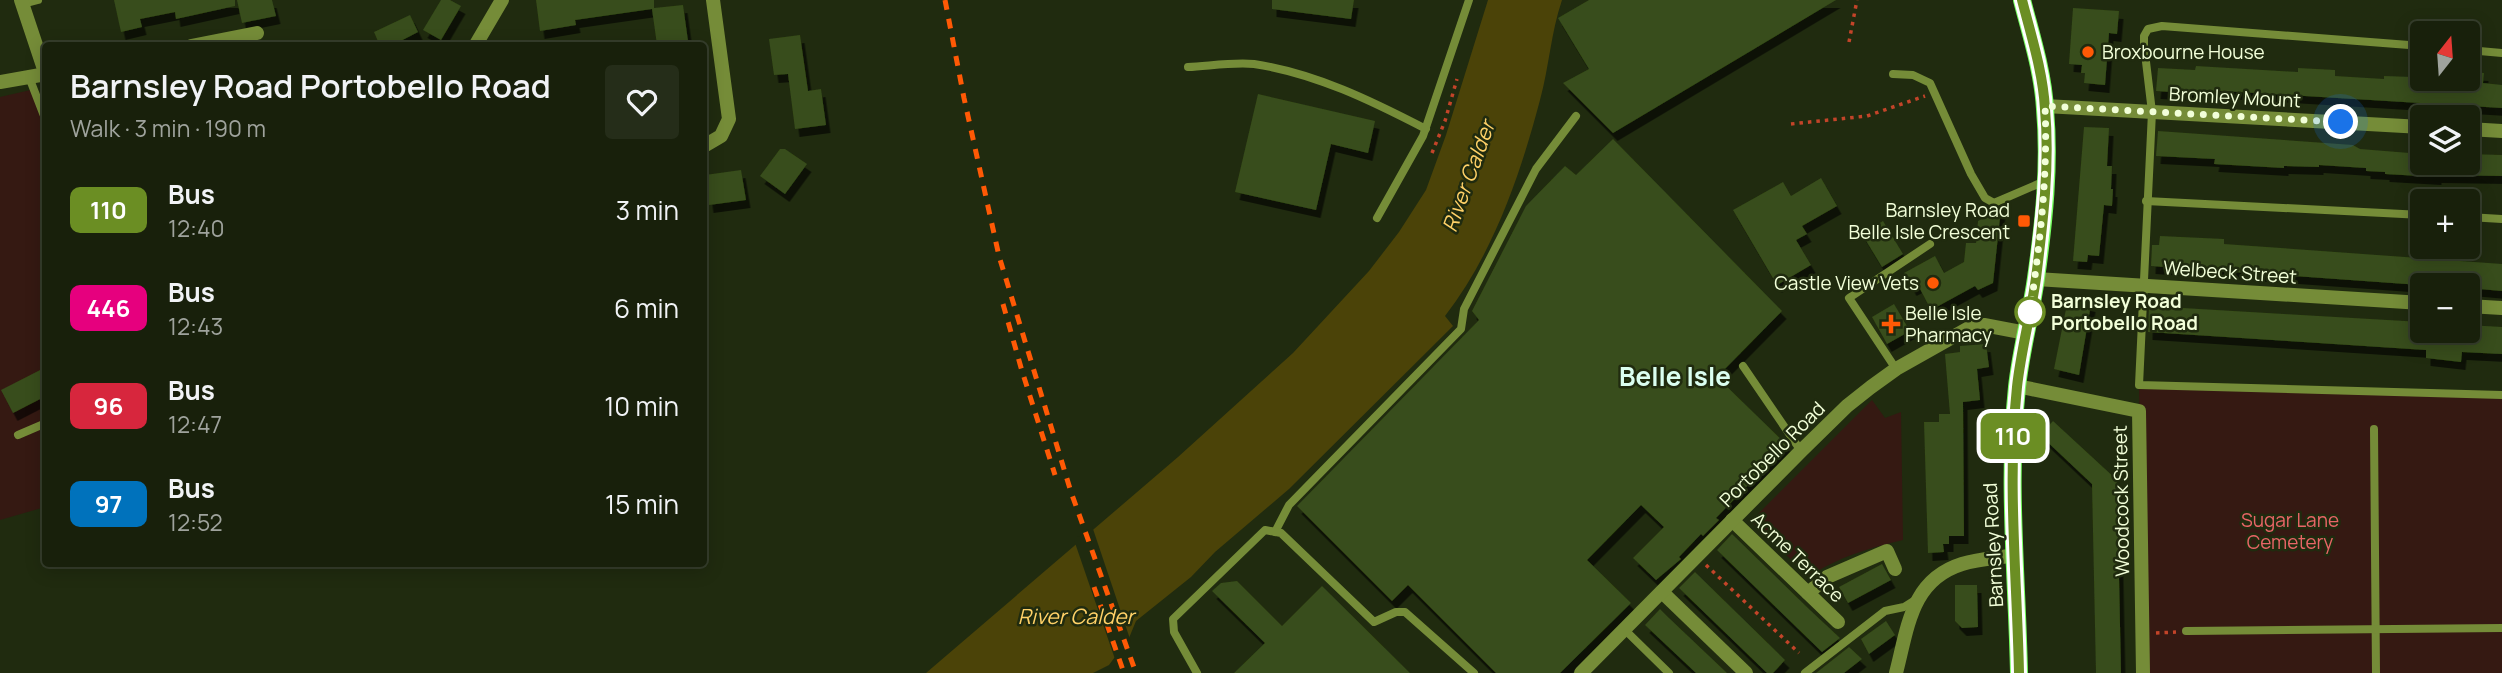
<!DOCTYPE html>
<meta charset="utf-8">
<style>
body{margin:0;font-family:Manrope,sans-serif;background:#252d19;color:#f1f3f6;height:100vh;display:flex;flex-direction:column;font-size:26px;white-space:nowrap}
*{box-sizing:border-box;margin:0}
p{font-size:23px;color:#9fa39d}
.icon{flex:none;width:38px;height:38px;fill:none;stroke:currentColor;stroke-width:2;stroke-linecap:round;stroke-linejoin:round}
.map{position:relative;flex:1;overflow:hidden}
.side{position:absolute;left:42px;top:42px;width:665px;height:525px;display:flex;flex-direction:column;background:#18200b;border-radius:7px;box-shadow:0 4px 18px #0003,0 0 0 2px #363e2c}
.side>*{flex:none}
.badge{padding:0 14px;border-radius:10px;font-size:24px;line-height:46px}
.needle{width:46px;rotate:17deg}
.fabs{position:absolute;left:2410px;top:21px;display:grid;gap:14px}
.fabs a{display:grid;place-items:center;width:70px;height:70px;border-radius:7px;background:#18200b;box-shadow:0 4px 18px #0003,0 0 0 2px #363e2c;font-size:35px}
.you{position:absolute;width:35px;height:35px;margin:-18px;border:5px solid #fff;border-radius:50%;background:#1a73e8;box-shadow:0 0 0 10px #1a73e833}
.map>.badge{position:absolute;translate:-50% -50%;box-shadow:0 0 0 4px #fff}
.round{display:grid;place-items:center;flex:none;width:74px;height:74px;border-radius:7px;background:#252d19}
.summary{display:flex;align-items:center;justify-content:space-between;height:119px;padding:0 28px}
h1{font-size:33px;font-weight:600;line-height:52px}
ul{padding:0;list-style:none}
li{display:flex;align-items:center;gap:21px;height:98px;padding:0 28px}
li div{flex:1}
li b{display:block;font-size:26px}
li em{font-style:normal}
li .badge{min-width:77px;font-weight:700;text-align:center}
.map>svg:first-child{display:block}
.green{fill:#351912}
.water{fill:#4b4308}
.pier{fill:#202b0f}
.building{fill:#374d1a;filter:url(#shadow)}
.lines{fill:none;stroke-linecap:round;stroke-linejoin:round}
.path{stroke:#c34429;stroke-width:3.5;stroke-dasharray:3.5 5;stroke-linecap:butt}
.service{stroke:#758c38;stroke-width:8}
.minor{stroke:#758c38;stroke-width:14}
.primary{stroke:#76ff60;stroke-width:18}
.rail{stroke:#ff5905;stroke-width:5;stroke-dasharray:10 9;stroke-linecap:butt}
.line-casing{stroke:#fff;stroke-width:16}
.line{stroke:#6b8e23;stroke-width:10}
.walk{stroke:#f2ffd9;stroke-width:7;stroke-dasharray:0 12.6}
.poi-dot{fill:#ff5905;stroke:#202b0f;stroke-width:2.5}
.stop-dot{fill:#fff;stroke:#6b8e23;stroke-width:3.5}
.labels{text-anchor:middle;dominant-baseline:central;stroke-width:5;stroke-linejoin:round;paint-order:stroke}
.poi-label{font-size:19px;fill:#f2ffd9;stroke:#202b0f;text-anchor:start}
.street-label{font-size:19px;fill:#f2ffd9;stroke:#202b0f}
.stop-label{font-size:19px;font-weight:bold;fill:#f2ffd9;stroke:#202b0f;text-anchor:start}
.park-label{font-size:19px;fill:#e86567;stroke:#202b0f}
.water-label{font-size:21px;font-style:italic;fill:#ffd167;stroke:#202b0f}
.district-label{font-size:26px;font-weight:bold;fill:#dbfff1;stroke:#202b0f}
</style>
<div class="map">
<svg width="2502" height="673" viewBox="0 0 2502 673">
<defs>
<filter id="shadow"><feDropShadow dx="4.5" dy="8" stdDeviation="0" flood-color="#0009"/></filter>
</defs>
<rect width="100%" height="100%" fill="#202b0f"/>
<g class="green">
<path d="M35,89L46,117L45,507L0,520V97Z"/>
<path d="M2139,385L2502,395V673H2143Z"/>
<path d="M1872,400L1885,418L1901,412L1903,540C1870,548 1837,557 1809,577L1751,521Z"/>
</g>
<path class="water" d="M1488,0H1562C1551,32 1549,67 1540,100C1520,176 1493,254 1445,316L1453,326L1289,489L1215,552L1191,577L1136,621L1129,638L1109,665L1093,673H926L1178,457L1293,353L1369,271L1399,232L1426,190L1446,135Z"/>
<path class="pier" d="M1092,526L1131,642L1116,662L1074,540Z"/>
<g class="building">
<path d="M114,0H235V6L176,19L175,12L140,19L142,27L121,32Z"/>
<path d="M237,0H272L276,16L242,23Z"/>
<path d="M441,0H450L461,6L441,40L423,30Z"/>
<path d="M536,0H654V8L683,5L688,41L657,45L652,9L575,20L576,25L540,31Z"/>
<path d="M1272,0H1354L1351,19L1272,9Z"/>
<path d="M1589,0H1836L1613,133L1563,83L1589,69L1558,18Z"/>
<path d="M2073,8L2119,11L2117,34L2109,33L2105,85L2084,83L2085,73H2081L2082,65L2069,64Z"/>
<path d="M410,15L418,32L391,46H380L374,32Z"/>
<path d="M800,35L808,91L821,89L826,125L795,129L788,74L774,75L769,39Z"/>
<path d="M2196,66L2298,72V68L2335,70V76L2384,79V76L2468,79V72L2484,73L2483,83L2502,85V108L2223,91L2187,90V93L2156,91L2158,68L2195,70Z"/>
<path d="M1258,94L1375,121L1368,153L1331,144L1316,210L1235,192Z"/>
<path d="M2084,127L2109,128L2107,166H2112L2111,189H2113L2112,206L2104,205L2099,256L2088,255L2087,262L2073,261Z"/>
<path d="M2158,131L2353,145L2360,149L2422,154V163H2468V154L2502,155V176L2437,175V177L2385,174V172L2366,171V168L2319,165V167L2284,166V168L2214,164L2215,159L2156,156Z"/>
<path d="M1613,139L1782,311L1717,377L1787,445L1716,518L1719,520L1703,536L1701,534L1679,557L1681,559L1656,580L1633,558L1664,527L1641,505L1587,560L1631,603L1560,673H1496L1408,585L1392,601L1297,506L1479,320L1472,311L1526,206L1565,166L1576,175Z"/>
<path d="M780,149H785L807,164L785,194L760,176Z"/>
<path d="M741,170L746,200L709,205L705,175Z"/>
<path d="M1821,178L1837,206L1802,226L1807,234L1796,240L1811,265L1777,285L1733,210L1783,182L1791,196Z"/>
<path d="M2001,208L1993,283L1978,290L1975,286L1931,310L1918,285L1912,288L1904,273L1935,256L1944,273L1964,262L1966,243H1976L1978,221Z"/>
<path d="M1883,221L1903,254L1882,267L1862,234Z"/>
<path d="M2160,236L2224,239V244L2502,264V291L2468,288V285H2420L2151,266L2152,245H2159Z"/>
<path d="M2068,299L2091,304L2079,375L2054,369Z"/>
<path d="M1894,304L1910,331L1887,344L1872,317Z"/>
<path d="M2149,306L2422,322V331H2468V325L2502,327V354L2462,352L2461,362L2426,358V350L2148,332Z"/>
<path d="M1986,344L1989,367L1977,369L1980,400L1963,402L1964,536H1949V544H1943L1944,552L1928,553L1924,422H1939V414H1950L1945,354L1960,352V346Z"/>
<path d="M46,367V396L13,413L1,390Z"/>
<path d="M2053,421L2117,480L2121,673H2096L2092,484L2040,435Z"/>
<path d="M1732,534L1810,610L1840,638L1822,652L1717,550Z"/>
<path d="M1882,564L1891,580L1848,603L1839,587Z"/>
<path d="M1695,572L1785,660L1773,673H1767L1679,588Z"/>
<path d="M1237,581L1282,626L1322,586L1410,673H1234L1265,643L1212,591L1221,583Z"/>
<path d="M1955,585H1977L1978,627L1962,628L1955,621Z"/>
<path d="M1660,609L1669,618L1727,673H1696L1645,625Z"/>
<path d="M1886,621L1895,635L1869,654L1861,639Z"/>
<path d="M1849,647L1862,659L1844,673H1816Z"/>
</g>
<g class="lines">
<g class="path">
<path d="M1849,42L1857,0"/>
<path d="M1791,124L1867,116L1925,96"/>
<path d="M1432,153L1445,121L1457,79"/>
<path d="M1706,565L1799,653"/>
<path d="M2156,633L2176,632"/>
</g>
<g class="service">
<path d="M23,4L38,0"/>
<path d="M2422,46L2162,26L2148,29L2144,36V45L2152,112L2139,385L2502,395"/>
<path d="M2468,50L2502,53"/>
<path d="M1188,67C1209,66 1233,62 1254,64C1315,73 1372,101 1426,129"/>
<path d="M1893,74L1913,75L1930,83L1971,174L1985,198L1994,203L2045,181"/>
<path d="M29,77L46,121"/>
<path d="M2146,201L2422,215"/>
<path d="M2468,217L2502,219"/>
<path d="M1377,218L1423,136L1469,0"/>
<path d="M1743,366L1801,451"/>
<path d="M1896,369L1849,298L1930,244"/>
<path d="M2374,429L2376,673"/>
<path d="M18,435L46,423"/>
<path d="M1275,532L1289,505L1461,329L1464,309L1536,169L1576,116"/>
<path d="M1624,629L1669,673"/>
<path d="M2186,631L2502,628"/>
<path d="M1197,673L1174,632L1173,619L1265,530L1281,533L1374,622L1396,612H1405L1474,673"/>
<path d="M1805,673L1885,611L1904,607L1915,600"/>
</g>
<g class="minor">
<path d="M21,0L46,75"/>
<path d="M191,46L257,33"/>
<path d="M475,46L502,0"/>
<path d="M0,82L46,74"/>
<path d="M2045,106L2422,127"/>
<path d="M2468,129L2502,131"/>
<path d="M704,146L721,136L729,119L713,0"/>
<path d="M2036,279L2422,303"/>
<path d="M2468,306L2502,308"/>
<path d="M2017,386L2139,411L2143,673"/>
<path d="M1732,520L1838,622"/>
<path d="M1662,592L1746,673"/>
<path d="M1808,593L1827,577L1887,551L1895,569"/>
<path d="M1581,673L1801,451L1847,406L1871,387L1896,369L1967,329L1984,325L2026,333"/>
<path d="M1896,673C1908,627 1911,580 1962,564C1979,559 1998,558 2016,555"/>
</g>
<path class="primary" d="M2019,673C2017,578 2007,482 2017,387C2021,350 2031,314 2036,278C2044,222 2050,165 2045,109C2043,72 2031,35 2022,0"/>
<g class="rail">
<path d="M945,0L964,98L999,256L1071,492L1136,673"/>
<path d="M1003,304L1022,371L1055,475"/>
<path d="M1094,587L1124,673"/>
</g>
</g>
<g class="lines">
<defs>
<path id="line" d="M2019,673C2017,578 2007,482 2017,387C2021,350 2031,314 2036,278C2043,222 2050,165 2045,109C2043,72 2031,35 2022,0"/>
</defs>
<use href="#line" class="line-casing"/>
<use href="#line" class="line"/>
<path class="walk" d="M2030,312C2040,243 2048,176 2045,106L2341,122"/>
</g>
<g class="poi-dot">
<circle cx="2088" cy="52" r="7"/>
<rect x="2017" y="214" width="14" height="14" rx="3.5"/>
<circle cx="1933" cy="283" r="7"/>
<path d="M1887.5 313.5h7v7h7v7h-7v7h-7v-7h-7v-7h7z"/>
</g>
<circle class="stop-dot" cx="2030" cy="312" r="14"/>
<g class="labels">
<g class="poi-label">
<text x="2102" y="52">Broxbourne House</text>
<text x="2010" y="210" text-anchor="end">Barnsley Road<tspan x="2010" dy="22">Belle Isle Crescent</tspan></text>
<text x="1919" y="283" text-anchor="end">Castle View Vets</text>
<text x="1905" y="313">Belle Isle<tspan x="1905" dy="22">Pharmacy</tspan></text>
</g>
<g class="street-label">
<text transform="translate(2235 97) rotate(3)">Bromley Mount</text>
<text transform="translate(2230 272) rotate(4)">Welbeck Street</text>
<text transform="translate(1772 454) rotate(-45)">Portobello Road</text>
<text transform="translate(2121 501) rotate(-91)">Woodcock Street</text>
<text transform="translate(1993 545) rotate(-93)">Barnsley Road</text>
<text transform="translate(1798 557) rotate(44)">Acme Terrace</text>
</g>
<g class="stop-label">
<text x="2051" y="301">Barnsley Road<tspan x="2051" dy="22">Portobello Road</tspan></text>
</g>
<g class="park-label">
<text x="2290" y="520">Sugar Lane<tspan x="2290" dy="22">Cemetery</tspan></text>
</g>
<g class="water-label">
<text transform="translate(1468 176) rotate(-70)">River Calder</text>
<text x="1076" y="616">River Calder</text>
</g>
<g class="district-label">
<text x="1675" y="376">Belle Isle</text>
</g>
</g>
</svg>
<div class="fabs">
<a><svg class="needle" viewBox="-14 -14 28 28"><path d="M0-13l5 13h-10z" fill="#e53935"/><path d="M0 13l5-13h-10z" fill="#9fa39d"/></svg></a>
<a><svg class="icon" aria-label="layers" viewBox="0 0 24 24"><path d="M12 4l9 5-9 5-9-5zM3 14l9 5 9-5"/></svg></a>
<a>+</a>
<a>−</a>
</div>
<div class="you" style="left:2341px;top:122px"></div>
<b class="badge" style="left:2013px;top:436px;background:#6b8e23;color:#fff">110</b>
<section class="side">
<div class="summary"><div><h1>Barnsley Road Portobello Road</h1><p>Walk · 3 min · 190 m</p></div><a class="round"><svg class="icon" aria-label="heart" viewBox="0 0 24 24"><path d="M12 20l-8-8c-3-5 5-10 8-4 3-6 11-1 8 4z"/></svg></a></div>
<ul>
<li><span class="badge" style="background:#6b8e23;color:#fff">110</span><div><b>Bus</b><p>12:40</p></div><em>3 min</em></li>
<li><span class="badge" style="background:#e6007e;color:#fff">446</span><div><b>Bus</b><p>12:43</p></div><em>6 min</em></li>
<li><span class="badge" style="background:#d7263d;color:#fff">96</span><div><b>Bus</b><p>12:47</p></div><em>10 min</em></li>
<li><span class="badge" style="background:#0072bc;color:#fff">97</span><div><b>Bus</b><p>12:52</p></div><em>15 min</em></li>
</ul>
</section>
</div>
